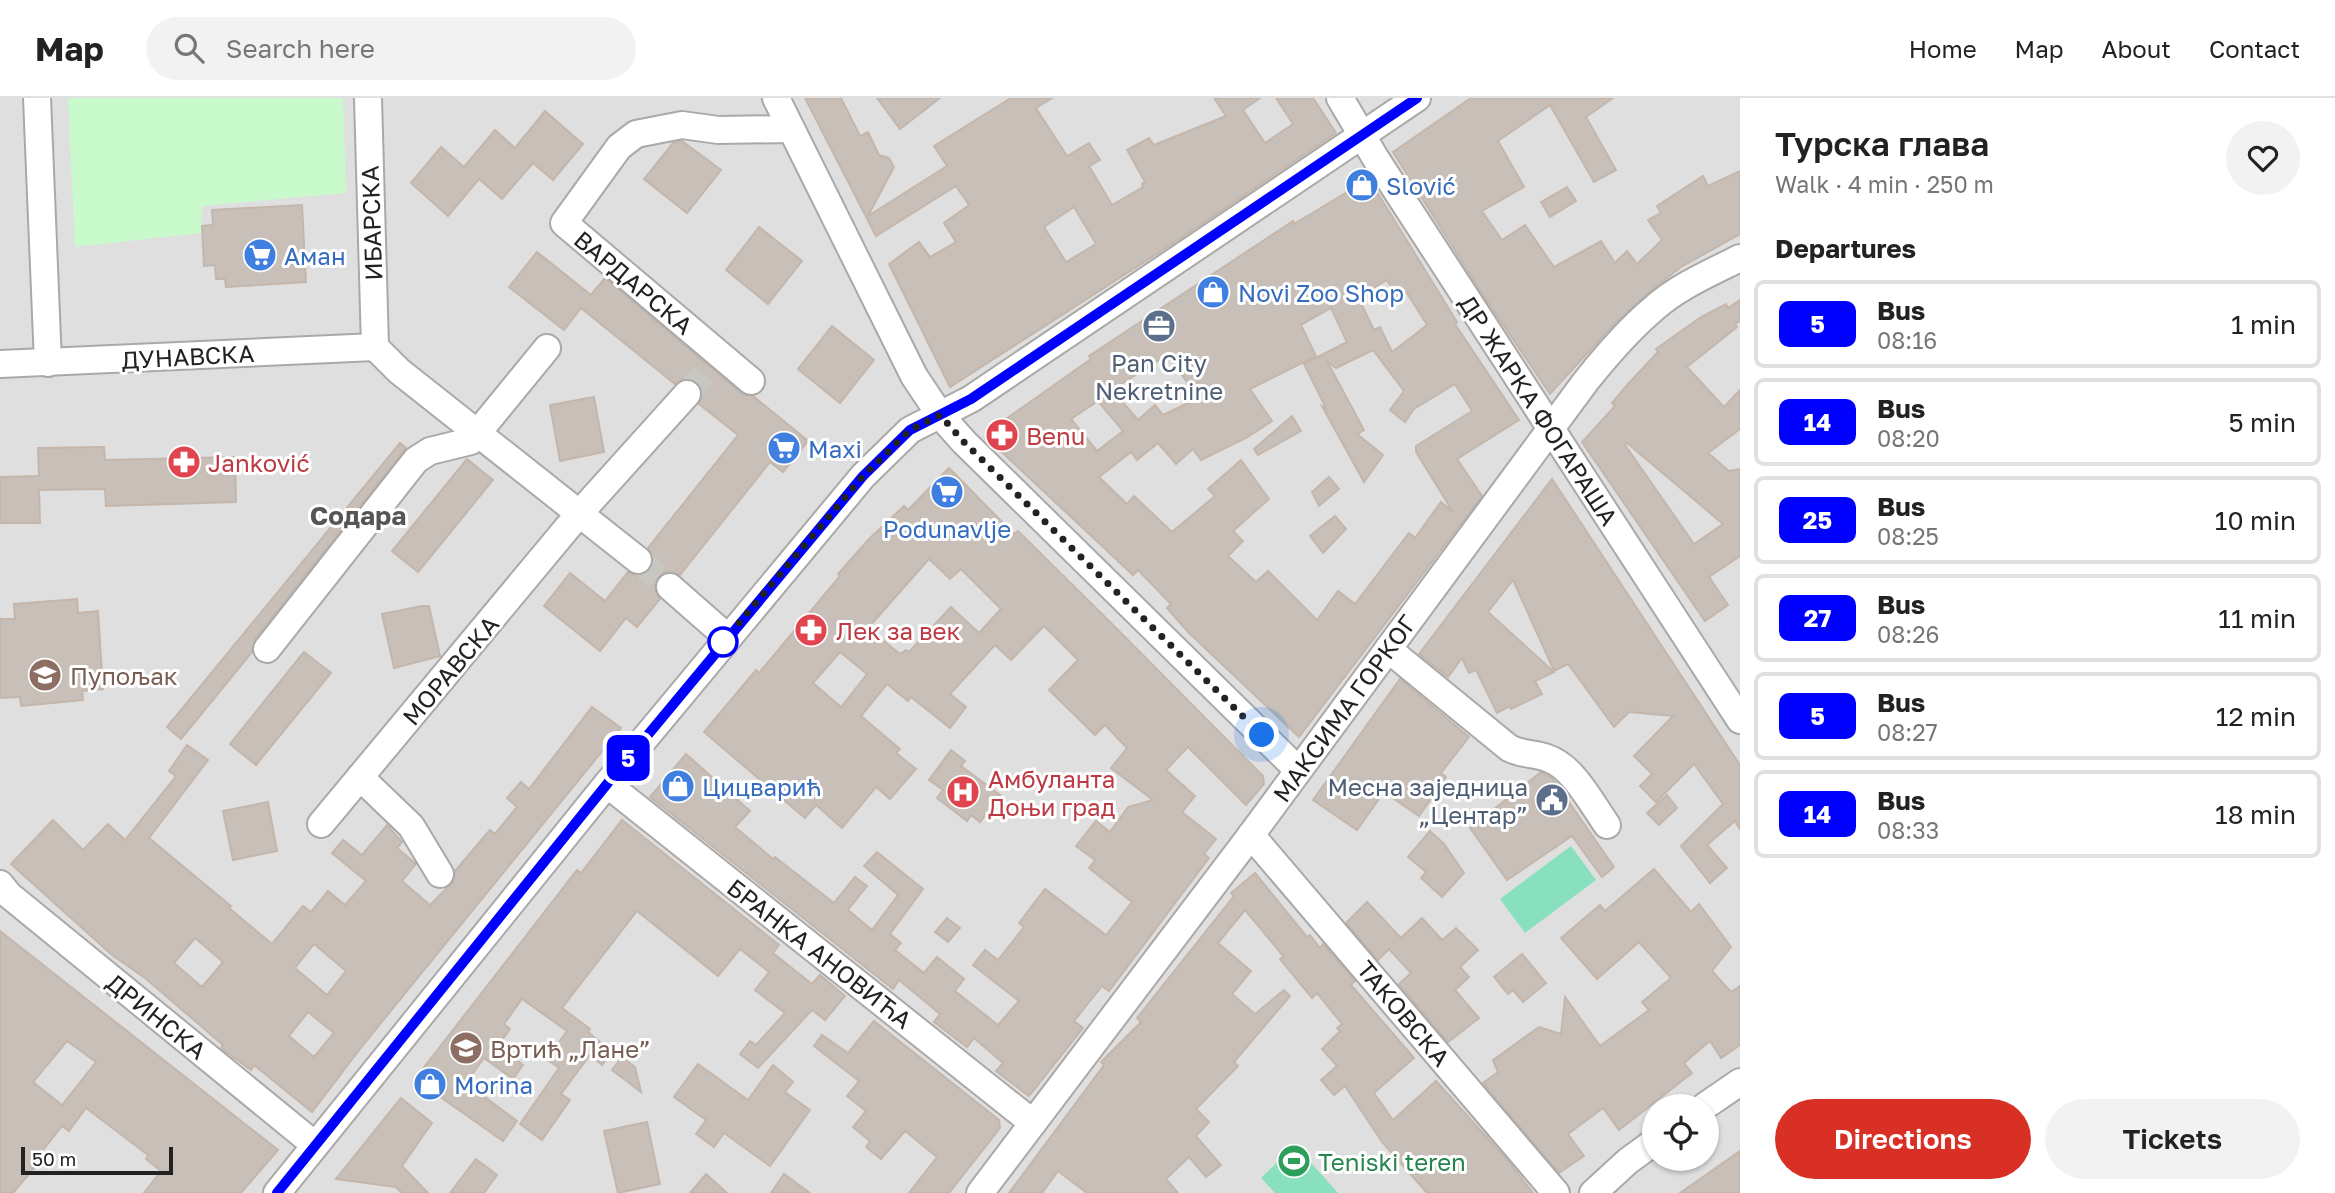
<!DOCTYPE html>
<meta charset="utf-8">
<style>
body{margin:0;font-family:"Golos Text",sans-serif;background:#f2f2f2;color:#222;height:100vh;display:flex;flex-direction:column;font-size:26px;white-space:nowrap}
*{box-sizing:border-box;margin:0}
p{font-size:23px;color:#767676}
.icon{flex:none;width:38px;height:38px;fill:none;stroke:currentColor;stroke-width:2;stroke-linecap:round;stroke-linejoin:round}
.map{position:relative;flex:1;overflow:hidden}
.drawer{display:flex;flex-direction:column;background:#fff;width:595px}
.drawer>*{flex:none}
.badge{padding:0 14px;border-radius:10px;font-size:24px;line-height:46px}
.tools{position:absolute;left:1642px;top:996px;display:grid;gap:14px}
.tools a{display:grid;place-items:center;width:77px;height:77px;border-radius:50%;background:#fff;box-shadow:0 2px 5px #0004;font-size:35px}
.scale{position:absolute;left:21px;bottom:18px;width:152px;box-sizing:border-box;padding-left:7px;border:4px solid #222;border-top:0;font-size:19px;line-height:24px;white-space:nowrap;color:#222;-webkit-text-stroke:5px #fff;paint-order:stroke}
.you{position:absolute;width:35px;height:35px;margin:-18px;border:5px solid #fff;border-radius:50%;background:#1a73e8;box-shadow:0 0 0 10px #1a73e833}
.map>.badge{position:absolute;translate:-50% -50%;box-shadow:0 0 0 4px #fff}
h2{padding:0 35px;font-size:26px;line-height:63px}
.round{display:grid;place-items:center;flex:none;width:74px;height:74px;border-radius:37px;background:#f2f2f2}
.overview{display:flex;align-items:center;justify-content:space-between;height:119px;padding:0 35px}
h1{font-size:33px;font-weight:600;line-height:52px}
.action{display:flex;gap:14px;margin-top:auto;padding:14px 35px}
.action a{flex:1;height:80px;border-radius:42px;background:#d93025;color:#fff;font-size:28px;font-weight:600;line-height:80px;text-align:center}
.action a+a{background:#f2f2f2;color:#222}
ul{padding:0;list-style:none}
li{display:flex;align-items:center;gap:21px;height:88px;margin:0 14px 10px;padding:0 21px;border:4px solid #e0e0e0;border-radius:10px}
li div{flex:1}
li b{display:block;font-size:26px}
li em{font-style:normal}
li .badge{min-width:77px;font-weight:700;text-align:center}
header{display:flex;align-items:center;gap:42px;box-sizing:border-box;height:98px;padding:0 35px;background:#fff;border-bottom:2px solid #e0e0e0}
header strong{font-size:33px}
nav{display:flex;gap:38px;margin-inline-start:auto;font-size:24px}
.search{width:490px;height:63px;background:#f2f2f2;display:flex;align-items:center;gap:18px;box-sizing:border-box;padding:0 24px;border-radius:38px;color:#767676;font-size:26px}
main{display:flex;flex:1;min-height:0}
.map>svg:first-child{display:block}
.residential{fill:#e0dfdf;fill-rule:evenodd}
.park{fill:#c8facc}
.pitch{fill:#88e0be}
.building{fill:#c7bfb8;stroke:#c4b6ab;stroke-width:2;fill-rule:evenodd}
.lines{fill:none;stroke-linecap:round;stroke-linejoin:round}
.minor-tunnel{stroke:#c8c6c1;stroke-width:26;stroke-dasharray:26 13;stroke-linecap:butt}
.minor-casing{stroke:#a9a9a9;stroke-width:30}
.minor{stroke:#fff;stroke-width:26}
.line-casing{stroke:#fff;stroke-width:16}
.line{stroke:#00f;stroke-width:10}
.walk{stroke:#222;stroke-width:7;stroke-dasharray:0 12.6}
.stop-dot{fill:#fff;stroke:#00f;stroke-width:3.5}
.labels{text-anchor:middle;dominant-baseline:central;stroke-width:6;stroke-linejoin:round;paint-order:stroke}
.shop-label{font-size:24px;fill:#366cbe;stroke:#fff;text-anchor:start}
.street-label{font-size:24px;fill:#222;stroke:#fff}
.service-label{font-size:24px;fill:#4e5e75;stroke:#fff}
.health-label{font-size:24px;fill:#be3a42;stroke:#fff;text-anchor:start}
.education-label{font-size:24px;fill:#785e54;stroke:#fff;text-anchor:start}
.leisure-label{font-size:24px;fill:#27864d;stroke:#fff;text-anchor:start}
.neighbourhood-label{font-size:26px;font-weight:bold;fill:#555;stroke:#fff}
</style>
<header>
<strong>Map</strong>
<div class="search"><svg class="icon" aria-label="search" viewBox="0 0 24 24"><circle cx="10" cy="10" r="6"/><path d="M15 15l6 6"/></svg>Search here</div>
<nav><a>Home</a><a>Map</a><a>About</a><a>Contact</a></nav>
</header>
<main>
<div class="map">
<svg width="1740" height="1095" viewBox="0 0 1740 1095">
<rect width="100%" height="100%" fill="#f2efe9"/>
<path class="residential" d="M0,0H1740V1095H0ZM1654,1008H1706V1060H1654Z"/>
<path class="park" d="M68,0H343L346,95L202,108L201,135L75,149Z"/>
<g class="pitch">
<path d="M1571,748L1596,782L1525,835L1500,801Z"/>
<path d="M1295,1047L1338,1095H1275L1261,1080Z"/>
</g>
<g class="building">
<path d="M805,0H841L860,38L868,34L879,57L889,60L894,69L868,118L947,68L934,48L1011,0H1052L1036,10L1067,58L1089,45L1100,62L1089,68L1112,107L1143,89L1142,86L1145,84L1127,52L1149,40L1154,47L1226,18L1214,0H1260L1243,12L1265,45L1293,26L1276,0H1313L1336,35L1169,148L950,289L889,166L919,144L930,159L956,144L944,125L969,107L956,88L876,138ZM1074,109L1096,146L1066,164L1044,129Z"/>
<path d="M877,0H940L900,31Z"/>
<path d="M1471,0H1613L1586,19L1616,72L1594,84L1550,7L1498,43L1524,89L1482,113L1502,142L1525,127L1554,169L1601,143L1615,165L1627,153L1637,166L1662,142L1648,122L1661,115L1657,108L1703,78L1708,88L1740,73V136L1681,169L1652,192L1614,226L1550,296L1481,194L1393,54Z"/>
<path d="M545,13L583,46L553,82L533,65L502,101L479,81L448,118L411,85L441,49L464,69L495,32L515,50Z"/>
<path d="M682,43L721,72L687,115L644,81L673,45Z"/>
<path d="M1369,81L1457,224L1455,226L1519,322L1457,361L1482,398L1299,639L1188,534L1167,510L1171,506L1138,472L1133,477L991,344L993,332L996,328L1091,261L1089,258L1293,123L1294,126ZM1387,182L1398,201L1407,195L1427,227L1392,254L1380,229L1374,232L1360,203L1363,201L1362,197ZM1331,210L1347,244L1304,266L1326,310L1322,308L1364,384L1383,357L1357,336L1364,332L1327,263L1336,270L1373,252L1404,293L1390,312L1405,324L1414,311L1455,286L1472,313L1416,348V354L1453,414L1441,404L1415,440L1409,435L1355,506L1338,493L1317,522L1268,473L1256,484L1228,458L1243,443L1233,433L1269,401L1241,362L1208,391L1215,398L1172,434L1134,398L1127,406L1099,379L1131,354L1137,362L1158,345L1176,366L1193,351L1201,362L1246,340L1272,323L1250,291L1316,258L1301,227ZM1167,257L1199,300L1163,317L1155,307L1138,322L1112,292ZM1098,303L1123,333L1097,353L1071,321Z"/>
<path d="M1567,89L1576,103L1550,119L1541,104Z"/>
<path d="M302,107L306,184L226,189L225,181H216L215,167L204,168L202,128L213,127L212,112Z"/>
<path d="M759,129L802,163L768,206L726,172Z"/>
<path d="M537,154L591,197L605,180L741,295L753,298L808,343L783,374L770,364L680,477L666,474L658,479L655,493L660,501L637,529L626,520L600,553L544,508L570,475L605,503L628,474L636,478L650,472L654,464L648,450L738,337L699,306L702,292L697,284L683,281L675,286L581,210L564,232L509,189Z"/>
<path d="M1740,202V223L1735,226L1737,229L1687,269L1724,309L1740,292V331L1708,355L1729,373L1740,371V458L1709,479L1728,507L1705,523L1582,344L1615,308L1612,305L1627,287L1658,254L1656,251L1701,219L1726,206L1728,210ZM1627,345L1723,426L1694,446L1625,347Z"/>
<path d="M832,228L874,262L840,305L798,271Z"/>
<path d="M594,299L604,354L560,363L550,307Z"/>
<path d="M1292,318L1301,333L1258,357L1254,351Z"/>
<path d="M400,345L406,350L255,541L252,554L181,641L167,629Z"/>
<path d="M104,349L105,362L235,359L236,404L106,408L105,391L39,392L40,425H0V379L39,378L38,350Z"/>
<path d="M467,361L493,382L418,474L392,453Z"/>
<path d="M949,370L1014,436L1018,433L1112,526L1263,678L1264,686L1246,707L1188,649L1166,672L1195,698L1182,714L1216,741L1204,756L1209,760L1109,893L1102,888L1074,923L1083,930L1029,998L996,973L1003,965L974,940L967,949L934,924L940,916L899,882L893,891L650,699L686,656L750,713L735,729L773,761L775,759L834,805L855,779L867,788L848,812L872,832L898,797L864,768L877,754L923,791L890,836L901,845L895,852L924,875L937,859L964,881L955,893L998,927L1019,903L973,867L985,852L998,862L1024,829L1019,825L1045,791L1106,837L1132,804L1089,770L1095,762L1076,748L1096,723L1110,734L1128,709L1153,702L1111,670L1127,650L1105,627L1095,637L1049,592L1078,562L1044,528L1011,562L995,547L950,596L966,609L950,630L911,599L908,603L887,586L861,618L900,651L896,655L916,671L890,701L876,689L842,730L816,707L805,720L704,634L756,572L759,575L840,478L838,476L868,442L904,408L908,412ZM929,461L950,481L961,471L1001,511L979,535L951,509L909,554L906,552L900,556L868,530ZM840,554L867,576L841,609L813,585Z"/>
<path d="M1329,379L1339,391L1319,408L1312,394Z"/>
<path d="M1552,381L1740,667V731L1735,723L1707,747L1727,770L1710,785L1681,748L1723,706L1694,666L1656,704L1640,688L1652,676L1634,658L1673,618L1629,614L1614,629L1568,566L1554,573L1513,482L1488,514L1554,574L1535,583L1542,596L1511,611L1510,608L1497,615L1476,572L1469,575L1462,560L1448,579L1419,556Z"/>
<path d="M1335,418L1346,431L1323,455L1310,438Z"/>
<path d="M77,501L78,515L98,513L103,591L82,593L83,602L21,608L20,599L0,600V521H15L14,506Z"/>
<path d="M422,508H429L440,558L394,570L382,516Z"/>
<path d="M304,554L331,575L256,667L230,646Z"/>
<path d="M1400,581L1469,639L1441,675L1446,679L1419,718L1384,694L1357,732L1313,702Z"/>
<path d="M592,609L621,630L363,947L312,1014L254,967L251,972L221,950L223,947L145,880L112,857L11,766L53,722L83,752L108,726L125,742L176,678L169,673L187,647L208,662L149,740L231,808L229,810L272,846L303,808L311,814L328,793L345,807L366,783L332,755L343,742L362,757L387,727L402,744L397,750L416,766L402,783L430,807L453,784L455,773L490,732L495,736L517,709L507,700L521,684L529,691ZM195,840L223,864L202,889L174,865ZM314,846L346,873L327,897L295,870ZM308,914L334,935L314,959L289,938Z"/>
<path d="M951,652L965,663L961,668L1000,697L980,724L971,717L967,723L937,700L943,692L929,682Z"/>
<path d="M1541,674L1553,681L1614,769L1602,779L1572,738L1507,782L1470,730Z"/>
<path d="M1667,697L1677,710L1659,727L1647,715Z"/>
<path d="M268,704L277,753L233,762L223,713Z"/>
<path d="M622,722L779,847L773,855L812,886L820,877L845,898L825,922L812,912L758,970L740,956L750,943L756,947L785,915L755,892L769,874L740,851L718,878L637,813L562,910L590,931L588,934L612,954L602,967L590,957L561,996L570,1002L542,1042L520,1026L559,970L547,961L567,933L522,901L504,926L510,931L498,948L523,967L513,981L484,960L466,985L517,1023L503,1043L415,981L577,772L581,775Z"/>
<path d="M1430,733L1444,746L1464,775L1442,799L1421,780L1426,774L1408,759Z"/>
<path d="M1654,771L1691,814L1699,806L1731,849L1712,873L1731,894L1740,888V947L1721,960L1710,943L1684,965L1692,975L1619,1032L1603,1010L1568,1036L1584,1058L1559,1075L1483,985L1498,974L1493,962L1539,929L1561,936L1565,899L1600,948L1649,912L1642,904L1671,880L1639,844L1597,881L1561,840L1600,807L1605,813Z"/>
<path d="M1255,775L1307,839L1310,837L1320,850L1323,846L1355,883L1351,887L1414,960L1374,995L1393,1022L1436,983L1508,1063L1533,1095H1427L1382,1044L1345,988L1334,997L1321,982L1337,968L1322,951L1340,933L1337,930L1342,926L1317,895L1312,900L1280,861L1284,859L1245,812L1218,845L1251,873L1232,896L1255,916L1284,892L1290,898L1234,964L1238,968L1196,1011L1209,1024L1196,1038L1221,1067L1206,1079L1189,1059L1166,1081L1178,1095H1087L1058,1073L1042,1095H1009L1104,967L1101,964L1141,924L1137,920L1234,798L1231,795Z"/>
<path d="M1367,804L1401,840L1422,820L1442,842L1456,830L1478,852L1460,869L1469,879L1455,892L1479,920L1448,944L1399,886L1411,875L1389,851L1378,862L1346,825Z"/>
<path d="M947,820L960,830L948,844L935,834Z"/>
<path d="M0,833L278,1052L241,1095H144L161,1073L146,1061L148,1057L86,1010L69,1033L62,1028L40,1056V1063L13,1095H0ZM67,943L96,964L62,1007L33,984Z"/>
<path d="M1522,856L1546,885L1523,904L1513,892L1508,896L1494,879Z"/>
<path d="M874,923L999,1022L1000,1030L949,1095H909L937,1059L905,1033L881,1061L866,1049L870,1043L853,1029L866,1013L847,998L859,983L814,948L822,937L848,955Z"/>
<path d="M622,959L635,969L641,994L612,972Z"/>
<path d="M698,966L748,1002L773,967L793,984L785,994L810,1012L770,1068L724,1035L714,1049L696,1036L706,1022L674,999Z"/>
<path d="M401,1000L432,1025L402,1068L428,1095H402L396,1089L336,1081Z"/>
<path d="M647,1024L660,1086L618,1095L604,1033Z"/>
<path d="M1740,1053V1095H1680Z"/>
<path d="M476,1061L497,1077L484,1095H450Z"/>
<path d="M706,1076L727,1095H690Z"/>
<path d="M784,1076L810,1095H771Z"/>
</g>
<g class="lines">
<g class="minor-tunnel">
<path d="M687,296L713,266"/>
<path d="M638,462L670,489"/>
</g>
<defs>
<g id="minor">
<path d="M37,0L48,265"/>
<path d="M368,0L375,249"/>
<path d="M776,0L914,278L940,317L964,344L1298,672"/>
<path d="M1340,0L1376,61L1740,622"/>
<path d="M375,249L399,273L638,462"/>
<path d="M0,266L375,249"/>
<path d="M751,283L564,125L619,49L636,36L682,27L718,32L791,31"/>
<path d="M670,489L727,539"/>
<path d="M267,551L416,362L430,353L471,343L547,250"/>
<path d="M1388,551L1509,650C1522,657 1534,655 1547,660C1573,668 1592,706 1607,727"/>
<path d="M360,679L411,728L440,776"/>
<path d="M607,686L1033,1025"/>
<path d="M321,726L578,417L687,296"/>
<path d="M1251,737L1556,1095"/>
<path d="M0,786L9,797L315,1047"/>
<path d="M1705,1008L1740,984"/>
<path d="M277,1095L607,686L863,378L910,332L971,301L1417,0"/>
<path d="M980,1095L1251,737L1586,283C1606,258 1627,233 1652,212C1677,189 1710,175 1740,160"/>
<path d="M1593,1095L1628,1063L1654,1044"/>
</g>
</defs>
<use href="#minor" class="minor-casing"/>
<use href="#minor" class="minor"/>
</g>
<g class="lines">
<defs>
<path id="line" d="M277,1095L607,686L863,378L910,332L971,301L1417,0"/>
</defs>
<use href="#line" class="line-casing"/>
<use href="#line" class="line"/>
<path class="walk" d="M723,544L863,378L910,332L940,317L964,344L1262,637"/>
</g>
<defs>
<symbol id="shop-disc" viewBox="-11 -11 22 22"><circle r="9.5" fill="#3f7fe0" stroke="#fff"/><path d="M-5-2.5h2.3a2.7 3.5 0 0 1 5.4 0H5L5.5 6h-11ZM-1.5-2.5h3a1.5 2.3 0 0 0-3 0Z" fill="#fff"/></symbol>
<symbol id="supermarket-disc" viewBox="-11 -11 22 22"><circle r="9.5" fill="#3f7fe0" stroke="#fff"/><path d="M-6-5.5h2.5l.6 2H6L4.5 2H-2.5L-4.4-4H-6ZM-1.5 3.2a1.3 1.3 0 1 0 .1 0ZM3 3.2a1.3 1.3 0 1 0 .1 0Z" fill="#fff"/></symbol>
<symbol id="office-disc" viewBox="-11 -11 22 22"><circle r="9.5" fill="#5c6f8a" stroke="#fff"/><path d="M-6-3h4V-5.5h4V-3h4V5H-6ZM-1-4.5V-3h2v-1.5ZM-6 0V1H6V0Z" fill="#fff"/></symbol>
<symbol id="pharmacy-disc" viewBox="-11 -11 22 22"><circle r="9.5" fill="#e0444e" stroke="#fff"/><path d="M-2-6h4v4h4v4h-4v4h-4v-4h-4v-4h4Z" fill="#fff"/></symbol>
<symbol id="school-disc" viewBox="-11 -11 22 22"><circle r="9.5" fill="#8d6e63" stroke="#fff"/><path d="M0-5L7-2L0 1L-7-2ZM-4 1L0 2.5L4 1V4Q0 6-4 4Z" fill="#fff"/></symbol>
<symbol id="hospital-disc" viewBox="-11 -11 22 22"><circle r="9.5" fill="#e0444e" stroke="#fff"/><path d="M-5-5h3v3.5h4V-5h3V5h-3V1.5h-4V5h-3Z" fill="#fff"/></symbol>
<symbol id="civic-disc" viewBox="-11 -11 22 22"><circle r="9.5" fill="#5c6f8a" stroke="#fff"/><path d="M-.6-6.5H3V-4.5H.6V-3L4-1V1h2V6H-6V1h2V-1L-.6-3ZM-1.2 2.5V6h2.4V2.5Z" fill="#fff"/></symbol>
<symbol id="stadium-disc" viewBox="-11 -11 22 22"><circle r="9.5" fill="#2e9e5b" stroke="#fff"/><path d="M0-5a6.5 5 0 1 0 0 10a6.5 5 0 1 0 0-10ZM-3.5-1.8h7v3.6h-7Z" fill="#fff"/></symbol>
</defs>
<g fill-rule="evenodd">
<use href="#shop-disc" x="1343" y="68" width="38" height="38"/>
<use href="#supermarket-disc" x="241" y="138" width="38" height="38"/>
<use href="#shop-disc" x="1194" y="175" width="38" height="38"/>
<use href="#office-disc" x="1140" y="209" width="38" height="38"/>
<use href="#pharmacy-disc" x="983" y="318" width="38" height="38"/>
<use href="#supermarket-disc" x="765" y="331" width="38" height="38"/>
<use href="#pharmacy-disc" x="165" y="345" width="38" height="38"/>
<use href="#supermarket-disc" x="928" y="375" width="38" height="38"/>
<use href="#pharmacy-disc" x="792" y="513" width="38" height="38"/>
<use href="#school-disc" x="26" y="558" width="38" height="38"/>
<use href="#shop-disc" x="659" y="669" width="38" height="38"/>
<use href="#hospital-disc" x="944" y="675" width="38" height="38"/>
<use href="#civic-disc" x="1533" y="683" width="38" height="38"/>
<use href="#school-disc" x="447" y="931" width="38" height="38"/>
<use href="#shop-disc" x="411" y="967" width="38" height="38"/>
<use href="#stadium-disc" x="1275" y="1044" width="38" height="38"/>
</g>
<circle class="stop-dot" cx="723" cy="544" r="14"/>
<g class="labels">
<g class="shop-label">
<text x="1386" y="87">Slović</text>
<text x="284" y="157">Аман</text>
<text x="1238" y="194">Novi Zoo Shop</text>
<text x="808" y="350">Maxi</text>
<text x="947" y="430" text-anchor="middle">Podunavlje</text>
<text x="702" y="688">Цицварић</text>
<text x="454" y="986">Morina</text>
</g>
<g class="street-label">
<text transform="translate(371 125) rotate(-92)">ИБАРСКА</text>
<text transform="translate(634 184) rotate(40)">ВАРДАРСКА</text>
<text transform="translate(188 258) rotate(-3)">ДУНАВСКА</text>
<text transform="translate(1539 312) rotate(57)">ДР ЖАРКА ФОГАРАША</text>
<text transform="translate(450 572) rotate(-50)">МОРАВСКА</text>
<text transform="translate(1344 610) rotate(-54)">МАКСИМА ГОРКОГ</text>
<text transform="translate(820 855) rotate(38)">БРАНКА АНОВИЋА</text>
<text transform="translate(1404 915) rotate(50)">ТАКОВСКА</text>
<text transform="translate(157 918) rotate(39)">ДРИНСКА</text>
</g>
<g class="service-label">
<text x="1159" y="264">Pan City<tspan x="1159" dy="28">Nekretnine</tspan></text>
<text x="1528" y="688" text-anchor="end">Месна заједница<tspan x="1528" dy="28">„Центар”</tspan></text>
</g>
<g class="health-label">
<text x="1026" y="337">Benu</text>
<text x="208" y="364">Janković</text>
<text x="836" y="532">Лек за век</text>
<text x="988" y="680">Амбуланта<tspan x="988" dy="28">Доњи град</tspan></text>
</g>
<g class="education-label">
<text x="70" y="577">Пупољак</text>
<text x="490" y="950">Вртић „Лане”</text>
</g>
<g class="leisure-label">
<text x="1318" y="1063">Teniski teren</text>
</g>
<g class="neighbourhood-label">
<text x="358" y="417">Содара</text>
</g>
</g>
</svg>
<div class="tools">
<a><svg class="icon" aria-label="locate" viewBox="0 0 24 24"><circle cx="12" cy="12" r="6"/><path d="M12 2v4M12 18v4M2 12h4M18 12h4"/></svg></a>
</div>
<div class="scale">50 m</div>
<div class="you" style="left:1262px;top:637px"></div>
<b class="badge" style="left:628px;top:660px;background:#00f;color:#fff">5</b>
</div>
<section class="drawer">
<div class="overview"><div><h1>Турска глава</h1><p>Walk · 4 min · 250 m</p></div><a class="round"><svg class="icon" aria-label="heart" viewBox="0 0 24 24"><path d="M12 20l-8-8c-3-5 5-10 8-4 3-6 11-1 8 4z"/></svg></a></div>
<h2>Departures</h2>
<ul>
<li><span class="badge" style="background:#00f;color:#fff">5</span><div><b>Bus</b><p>08:16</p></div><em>1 min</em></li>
<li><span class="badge" style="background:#00f;color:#fff">14</span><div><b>Bus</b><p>08:20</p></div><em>5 min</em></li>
<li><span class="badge" style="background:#00f;color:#fff">25</span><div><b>Bus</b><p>08:25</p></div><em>10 min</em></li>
<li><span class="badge" style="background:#00f;color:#fff">27</span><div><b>Bus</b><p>08:26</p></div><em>11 min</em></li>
<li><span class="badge" style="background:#00f;color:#fff">5</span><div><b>Bus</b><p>08:27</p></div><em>12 min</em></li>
<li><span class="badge" style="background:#00f;color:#fff">14</span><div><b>Bus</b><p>08:33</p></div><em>18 min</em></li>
</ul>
<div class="action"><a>Directions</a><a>Tickets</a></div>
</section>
</main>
